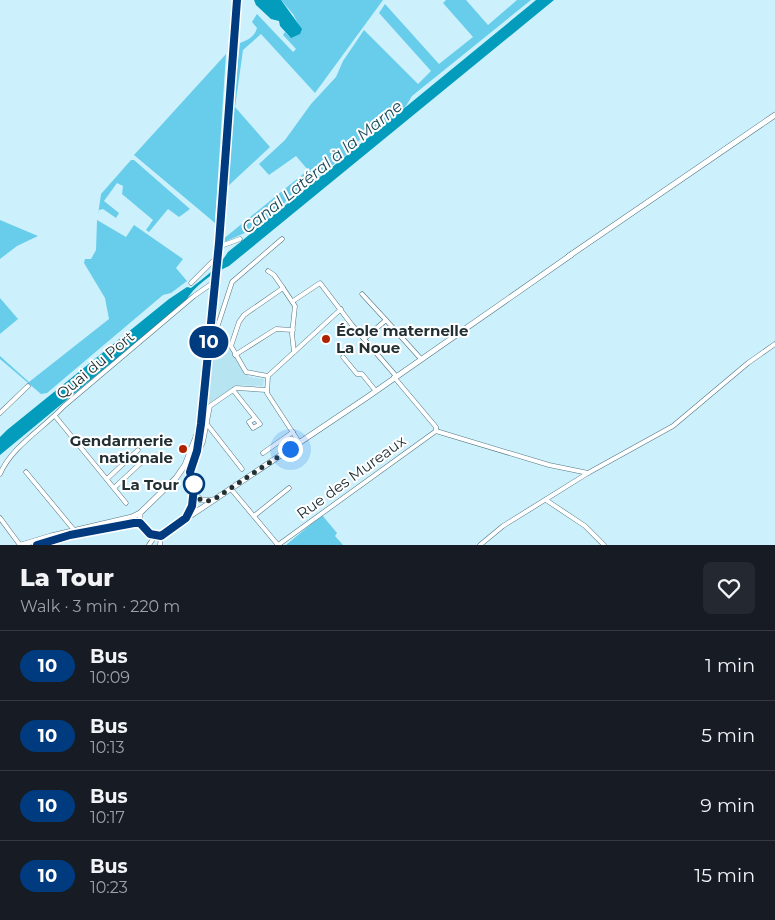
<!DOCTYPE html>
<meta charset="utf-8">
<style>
body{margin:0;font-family:Montserrat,sans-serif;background:#242831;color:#f1f3f6;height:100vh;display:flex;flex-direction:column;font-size:19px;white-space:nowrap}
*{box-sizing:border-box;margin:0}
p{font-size:16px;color:#9ea1a6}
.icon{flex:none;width:28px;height:28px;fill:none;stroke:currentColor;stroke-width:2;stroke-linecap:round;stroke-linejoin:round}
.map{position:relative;height:545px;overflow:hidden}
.drawer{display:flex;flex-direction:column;background:#171b24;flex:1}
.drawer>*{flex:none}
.badge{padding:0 10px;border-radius:16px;font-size:18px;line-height:32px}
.you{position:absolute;width:25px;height:25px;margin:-12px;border:4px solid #fff;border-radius:50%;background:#1a73e8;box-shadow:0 0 0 8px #1a73e833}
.map>.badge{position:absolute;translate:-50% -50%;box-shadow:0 0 0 2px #fff}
.round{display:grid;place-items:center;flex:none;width:52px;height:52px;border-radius:8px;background:#242831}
.summary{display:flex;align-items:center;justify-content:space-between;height:85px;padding:0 20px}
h1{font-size:24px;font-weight:800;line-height:38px}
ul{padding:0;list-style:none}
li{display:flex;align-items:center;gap:15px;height:70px;padding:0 20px;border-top:1px solid #363941}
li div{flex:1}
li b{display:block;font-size:19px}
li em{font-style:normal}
li .badge{min-width:55px;font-weight:700;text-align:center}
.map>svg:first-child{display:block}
.built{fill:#b7e4f1}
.green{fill:#68cdea}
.water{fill:#039cbc}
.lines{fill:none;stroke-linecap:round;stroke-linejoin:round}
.minor-casing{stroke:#547580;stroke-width:5}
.secondary-casing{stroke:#547580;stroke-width:6}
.minor{stroke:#fff;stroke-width:4}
.secondary{stroke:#fff;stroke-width:5}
.line-casing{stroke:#fff;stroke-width:11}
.line{stroke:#003b80;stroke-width:8}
.walk{stroke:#223034;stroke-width:5;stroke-dasharray:0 9}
.poi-dot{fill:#b02300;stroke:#fff;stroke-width:2}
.stop-dot{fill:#fff;stroke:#003b80;stroke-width:2.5}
.labels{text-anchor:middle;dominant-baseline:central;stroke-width:4;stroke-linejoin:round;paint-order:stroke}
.poi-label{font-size:15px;font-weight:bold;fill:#223034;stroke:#fff;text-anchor:start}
.street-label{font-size:15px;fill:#223034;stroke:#fff}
.stop-label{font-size:15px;font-weight:bold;fill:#223034;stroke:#fff;text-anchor:end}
.water-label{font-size:16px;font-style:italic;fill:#194d5b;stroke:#fff}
</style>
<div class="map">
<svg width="775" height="545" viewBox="0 0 775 545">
<rect width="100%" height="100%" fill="#ccf1fd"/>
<path class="built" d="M212,343L230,349L249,377L264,379L263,386L237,385L208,404Z"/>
<g class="green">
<path d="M281,0H383L315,93L261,34L243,50L235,107L270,147L227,187L224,185L240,43C247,40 254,38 257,28L252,22L257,14L293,52L296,49L283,35L285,32L290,37L301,29L293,14Z"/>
<path d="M446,0H466L488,25L517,0H531L412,96L404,109L372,134L370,131L355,144L354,149L289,198L276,212L251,233L247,232L222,243V240L308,170L296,156L269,175L259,164L285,140L311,104L336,77L343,61L364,30L418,84L431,71L379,13L385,4L439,64L473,37L443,3Z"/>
<path d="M226,54L215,221V223L134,155Z"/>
<path d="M131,160H134L190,209L179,217L168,209L149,232L146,230L153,220L122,194L123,186L117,183L104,201L119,213L116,218L103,209L99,210L98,215L101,194Z"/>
<path d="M0,220L38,236L17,246L0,259Z"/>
<path d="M97,220L126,237L134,225L183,259L176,268L187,281L171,293L163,295L47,393L41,394L0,359V356L29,382L109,319L105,298L84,263L85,259H91L96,250Z"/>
<path d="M0,298L18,319L0,334Z"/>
<path d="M322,515L337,533L335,536L343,545H286Z"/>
</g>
<g class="water">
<path d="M254,0H281L302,29L300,34L291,38L280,26L279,21L271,19L256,5Z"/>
<path d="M536,0H554L229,266C212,273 194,286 185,302L0,455V437L7,430L169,299L187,287L191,288C205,277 219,267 228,252C331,168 434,84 536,0Z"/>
</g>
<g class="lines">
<defs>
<g id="minor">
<path d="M218,247L240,239"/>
<path d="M268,271L274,275L283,288"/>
<path d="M191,283L213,261H217"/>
<path d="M362,294L386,320"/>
<path d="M293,301L320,283L352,325L396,376"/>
<path d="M364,339L386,320L421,359"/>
<path d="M210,342L216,331L232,282L282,239"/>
<path d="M235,355L276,329L293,330"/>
<path d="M343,357L357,374H362L375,390"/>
<path d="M268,376L246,372L231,346L239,322L244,315L283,288L295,306L292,334L294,352"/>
<path d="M233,390L260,424L253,428L249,422L254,419"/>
<path d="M0,413L28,386"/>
<path d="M55,416L126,503"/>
<path d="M206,423L242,469"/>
<path d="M436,431L549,465L588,473"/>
<path d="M299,442L267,393L268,376L341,309"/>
<path d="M263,453L293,432"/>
<path d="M197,455L203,442L210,406L236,388L266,390"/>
<path d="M26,472L74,530"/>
<path d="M0,474C12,446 44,428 64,406L194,296L214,282"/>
<path d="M107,479L138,450"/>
<path d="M114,488L146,458"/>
<path d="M231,489L278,545"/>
<path d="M546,500L585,526L604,545"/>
<path d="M254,516L289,488"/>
<path d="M0,518L20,545"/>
<path d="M149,545L155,536"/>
<path d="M160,545L161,536"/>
<path d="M278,545L436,431V427L394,377"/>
<path d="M480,545L503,526L588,473L673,426L748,363L775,344"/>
</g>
<g id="secondary">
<path d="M569,256L775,115"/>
<path d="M201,424L185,465L176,478L140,513V523L150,534L161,536L186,518L192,506L194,488L190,472L197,451L201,424L219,243L237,0"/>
<path d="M194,494L201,500H213"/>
<path d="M187,518L366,398L571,255"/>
<path d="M21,545L51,536L132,517L140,513"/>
<path d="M37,545L69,535L140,523"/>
</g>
</defs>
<use href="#minor" class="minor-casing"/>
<use href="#secondary" class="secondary-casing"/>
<use href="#minor" class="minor"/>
<use href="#secondary" class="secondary"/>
</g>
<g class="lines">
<defs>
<path id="line" d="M37,545L70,535L134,523H140L150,534L161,536L186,518L192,506L194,488L190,472L197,451L201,424L219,243L237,0"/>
</defs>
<use href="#line" class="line-casing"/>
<use href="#line" class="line"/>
<path class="walk" d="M194,484V494C200,501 204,502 213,500L290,449"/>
</g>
<g class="poi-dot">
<circle cx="326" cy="339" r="5"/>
<circle cx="183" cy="449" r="5"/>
</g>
<circle class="stop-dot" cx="194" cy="484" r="10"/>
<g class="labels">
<g class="poi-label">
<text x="336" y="330">École maternelle<tspan x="336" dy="17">La Noue</tspan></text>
<text x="173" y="440" text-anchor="end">Gendarmerie<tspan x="173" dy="17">nationale</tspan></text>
</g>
<g class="street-label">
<text transform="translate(95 365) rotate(-40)">Quai du Port</text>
<text transform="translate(351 477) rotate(-36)">Rue des Mureaux</text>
</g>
<g class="stop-label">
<text x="179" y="484">La Tour</text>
</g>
<g class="water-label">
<text transform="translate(322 167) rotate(-39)">Canal Latéral à la Marne</text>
</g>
</g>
</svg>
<div class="you" style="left:290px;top:449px"></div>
<b class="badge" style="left:209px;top:342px;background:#003b80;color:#fff">10</b>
</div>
<section class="drawer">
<div class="summary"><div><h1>La Tour</h1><p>Walk · 3 min · 220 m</p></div><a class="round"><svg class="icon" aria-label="heart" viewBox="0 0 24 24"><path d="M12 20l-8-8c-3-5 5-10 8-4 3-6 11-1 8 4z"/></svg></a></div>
<ul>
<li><span class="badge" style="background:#003b80;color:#fff">10</span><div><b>Bus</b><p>10:09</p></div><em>1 min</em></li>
<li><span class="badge" style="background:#003b80;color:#fff">10</span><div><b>Bus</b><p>10:13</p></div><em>5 min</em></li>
<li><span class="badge" style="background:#003b80;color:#fff">10</span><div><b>Bus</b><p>10:17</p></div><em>9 min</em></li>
<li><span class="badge" style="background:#003b80;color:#fff">10</span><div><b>Bus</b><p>10:23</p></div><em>15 min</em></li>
</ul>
</section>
